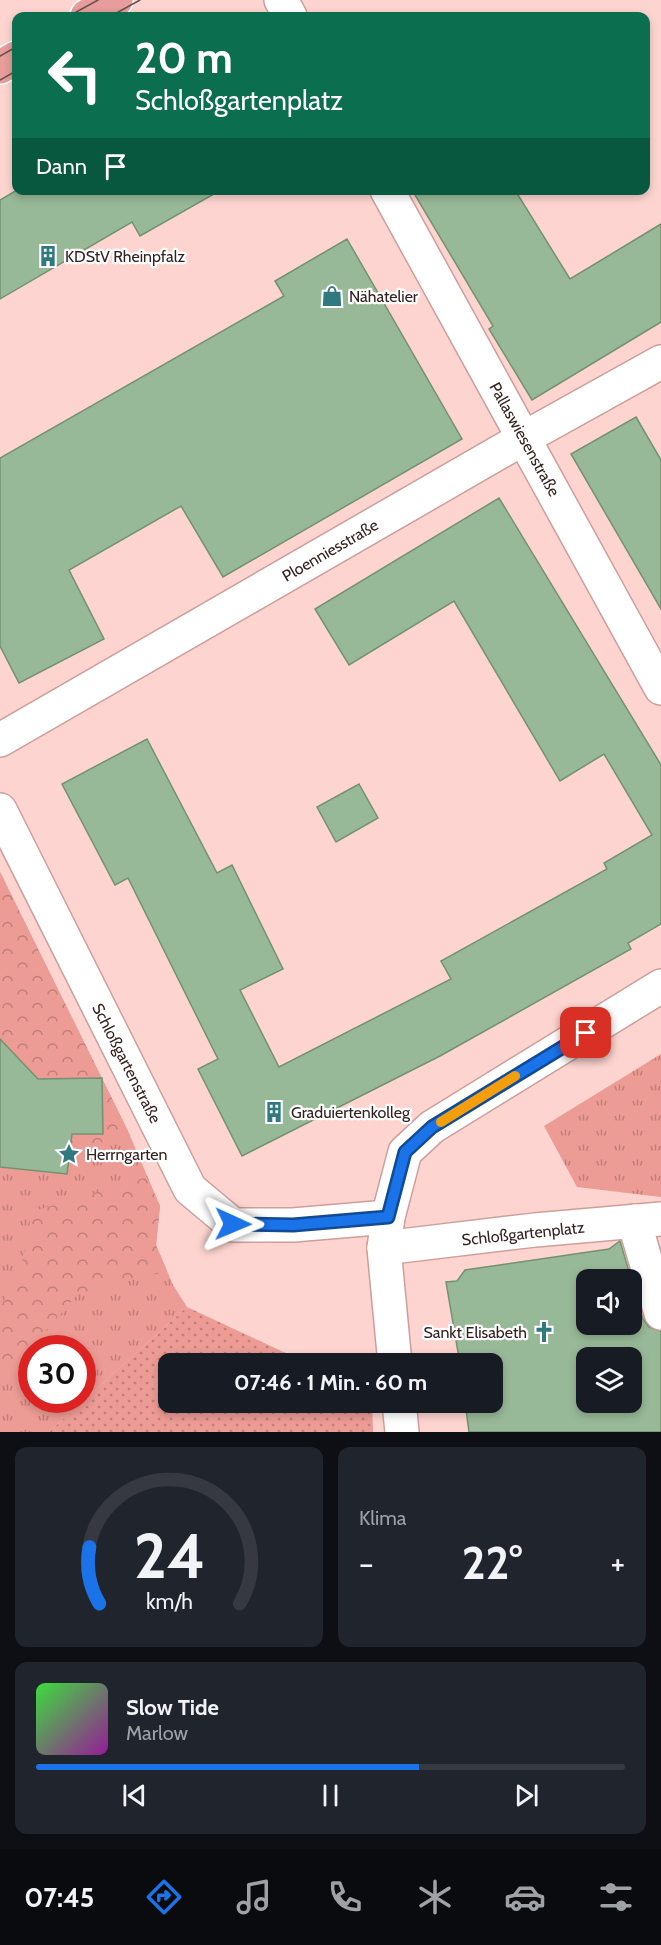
<!DOCTYPE html>
<html lang="de">
<head>
<meta charset="utf-8">
<style>
  :root { --surface:#171b24; --page:#20242c; --text:#f1f3f6; --muted:#9ea1a6; --line:#363941; --accent:#1a73e8 }
  body { margin:0; font-family:Cabin,sans-serif; background:var(--page); color:var(--text); height:100vh; display:flex; flex-direction:column; font-size:22px; white-space:nowrap }
  * { box-sizing:border-box; margin:0 }
  p { font-size:20px; color:var(--muted) }
  .icon { flex:none; width:33px; height:33px; fill:none; stroke:currentColor; stroke-width:2; stroke-linecap:round; stroke-linejoin:round }
  .map { position:relative; height:1432px; overflow:hidden }
  .side { display:flex; flex-direction:column; gap:15px; padding:15px; background:#0d0f14; flex:1 }
  .side>* { flex:none }
  .guide { position:absolute; left:12px; top:12px; width:638px; height:183px; border-radius:12px; box-shadow:0 3px 9px #0003; background:#0b6e4f; color:#fff; overflow:hidden }
  .fabs { position:absolute; left:576px; top:1269px; display:grid; gap:12px }
  .fabs a { display:grid; place-items:center; width:66px; height:66px; border-radius:12px; background:var(--surface); box-shadow:0 3px 9px #0003; font-size:30px }
  .speed { position:absolute; left:18px; top:1335px; display:flex; gap:12px; font-size:30px; font-weight:700; text-align:center }
  .speed>* { display:grid; place-content:center; width:78px; height:78px; border-radius:50%; background:var(--surface); box-shadow:0 3px 9px #0003; line-height:1 }
  .speed .limit { border:9px solid #d22; background:#fff; color:#111 }
  .pin { position:absolute; display:grid; place-items:center; width:51px; height:51px; color:#fff; margin:-26px; border-radius:12px; box-shadow:0 3px 9px #0006 }
  .me { position:absolute; width:66px; margin:-33px; rotate:91deg; stroke-linejoin:round; filter:drop-shadow(0 0 4px #0008) }
  .turn { display:flex; align-items:center; gap:21px; height:126px; padding:0 24px; font-size:27px }
  .turn .icon { width:78px; height:78px; stroke-width:2.5 }
  .turn b { display:block; font-size:42px; line-height:51px }
  .then { display:flex; align-items:center; height:57px; padding:0 24px; background:#0003; gap:12px; font-size:22px }
  .big { font-size:45px; font-weight:700; line-height:1.1 }
  .side .card { flex:1; display:flex; flex-direction:column; justify-content:center; gap:9px; min-width:0; padding:0 21px; border-radius:12px; background:var(--page) }
  .side .dial { align-items:center; gap:0 }
  .dial svg { height:156px; overflow:visible; fill:none; stroke:var(--line); stroke-width:7; stroke-linecap:round; text-anchor:middle }
  .dial text { fill:var(--text); stroke:none }
  .song { display:flex; align-items:center; gap:18px }
  .cover { width:72px; height:72px; border-radius:9px; background:linear-gradient(135deg,hsl(120 70% 55%),hsl(300 70% 35%)) }
  .played { height:6px; border-radius:3px; background:linear-gradient(90deg,var(--accent) 65%,var(--line) 65%) }
  .keys { display:flex; justify-content:space-around; direction:ltr }
  .heat { display:flex; justify-content:space-between; align-items:center; font-size:33px; direction:ltr }
  .side .tiles { flex:1; display:grid; gap:15px; grid-template-columns:1fr 1fr }
  .card:last-child { grid-column:span 2 }
  .trip { position:absolute; left:158px; top:1353px; width:345px; height:60px; border-radius:12px; background:var(--surface); box-shadow:0 3px 9px #0003; font-weight:700; line-height:60px; text-align:center }
  .menu { display:flex; height:96px; justify-content:space-around; align-items:center; background:#090b0e; color:var(--muted) }
  .menu .icon { width:42px; height:42px }
  .menu .active { color:var(--accent) }
  .menu b { font-size:27px; color:var(--text) }
  .map>svg:first-child { display:block }
  .grass { fill:url(#grass-tufts); fill-rule:evenodd }
  .forest { fill:url(#forest-crowns) }
  .garden { fill:url(#garden-dots) }
  .building { fill:#98b997; stroke:#739272; stroke-width:1.5; fill-rule:evenodd }
  .lines { fill:none; stroke-linecap:round; stroke-linejoin:round }
  .minor-casing { stroke:#cf9e9a; stroke-width:36 }
  .major-casing { stroke:#fff; stroke-width:36 }
  .minor { stroke:#fff; stroke-width:33 }
  .major { stroke:#e69d9b; stroke-width:33 }
  .tram { stroke:#68504d; stroke-width:1.5 }
  .route-casing { stroke:#114b97; stroke-width:15 }
  .route { stroke:#1a73e8; stroke-width:10 }
  .slow { stroke:#f59e0b; stroke-width:10 }
  .labels { text-anchor:middle; stroke-width:4.5; stroke-linejoin:round; paint-order:stroke }
  .poi-label { font-size:16px; fill:#352220; stroke:#fff; text-anchor:start }
  .street-label { font-size:16px; fill:#352220; stroke:#fff }
</style>
</head>
<body>
<div class="map">
<svg width="661" height="1432" viewBox="0 0 661 1432">
  <defs>
    <pattern id="grass-tufts" width="24" height="20" patternUnits="userSpaceOnUse" patternTransform="scale(1.5)"><rect width="24" height="20" fill="#ed9b95"/><path d="M3 7l-1-3M5 7V3M7 7l1-3M15 17l-1-3M17 17v-4M19 17l1-3" fill="none" stroke="#c17e79"/></pattern>
    <pattern id="forest-crowns" width="20" height="18" patternUnits="userSpaceOnUse" patternTransform="scale(1.5)"><rect width="20" height="18" fill="#ed9b95"/><path d="M2 6a3 3 0 1 1 6 0M12 15a3 3 0 1 1 6 0" fill="none" stroke="#c17e79"/></pattern>
    <pattern id="garden-dots" width="8" height="8" patternUnits="userSpaceOnUse" patternTransform="scale(1.5)"><rect width="8" height="8" fill="#ed9b95"/><path d="M2 2h.1M6 6h.1" fill="none" stroke="#c17e79" stroke-width="1.8" stroke-linecap="round"/></pattern>
  </defs>
  <rect width="100%" height="100%" fill="#fdd4d0"/>
  <!-- grass -->
  <g class="grass">
    <path d="M0,872L128,1131L160,1206L156,1245L173,1285L187,1307L49,1432H0ZM32,1348H82V1400H32Z"/>
    <polygon points="661,1054 661,1197 577,1187 544,1126"/>
  </g>
  <!-- forest -->
  <g class="forest">
    <polygon points="0,872 128,1131 68,1157 41,1086 26,1066 0,1042"/>
    <polygon points="147,1177 160,1206 156,1245 167,1271 78,1294 0,1383 0,1308 20,1269 27,1244 31,1212"/>
  </g>
  <!-- garden -->
  <polygon class="garden" points="187,1307 307,1363 168,1364 168,1402 372,1403 373,1432 49,1432"/>
  <!-- building -->
  <g class="building">
    <polygon points="17,190 221,190 140,236 132,222 0,299 0,200"/>
    <polygon points="412,190 515,190 570,279 661,224 661,322 532,400 489,329 493,326"/>
    <polygon points="347,239 462,439 223,577 181,506 69,570 104,639 19,683 0,646 0,458 284,296 275,281"/>
    <polygon points="636,417 661,460 661,609 571,454"/>
    <polygon points="499,498 661,765 661,924 628,943 631,949 440,1056 242,1156 198,1069 218,1059 128,878 115,885 62,784 147,739 217,873 232,865 283,969 240,990 279,1067 451,979 441,961 607,869 604,863 652,835 604,754 560,781 454,601 349,665 315,609"/>
    <polygon points="359,784 378,818 336,842 317,807"/>
    <polygon points="0,1039 38,1079 102,1078 103,1134 72,1134 67,1174 0,1167"/>
    <path d="M620,1241L643,1319L649,1327L661,1331V1432H469L465,1402H492V1364H460L446,1282L457,1281L465,1270L609,1249ZM586,1280H632V1324H586ZM586,1358H632V1402H586Z"/>
  </g>
  <g class="lines">
    <defs>
      <g id="minor">
        <polyline points="281,0 290,16"/>
        <polyline points="387,190 661,688"/>
        <polyline points="0,740 524,438 661,362"/>
        <polyline points="0,810 190,1189 233,1225 293,1225 388,1217"/>
        <polyline points="634,1221 661,1313"/>
        <polyline points="384,1248 535,1230 661,1219"/>
        <polyline points="395,1364 384,1248 388,1217 405,1152 432,1127 661,986"/>
        <polyline points="399,1402 402,1432"/>
      </g>
      <g id="major">
        <polyline points="87,16 116,0"/>
        <polyline points="0,67 16,58"/>
      </g>
    </defs>
    <!-- minor casing -->
    <use href="#minor" class="minor-casing"/>
    <!-- major casing -->
    <use href="#major" class="major-casing"/>
    <!-- minor -->
    <use href="#minor" class="minor"/>
    <!-- major -->
    <use href="#major" class="major"/>
    <!-- tram -->
    <g class="tram">
      <polyline points="69,16 98,0"/>
      <polyline points="111,16 140,0"/>
      <polyline points="0,56 16,47"/>
      <polyline points="0,80 16,71"/>
    </g>
  </g>
  <g class="lines">
    <defs>
      <polyline id="route" points="233,1224 293,1225 388,1217 405,1152 432,1127 586,1033"/>
    </defs>
    <!-- route casing -->
    <use href="#route" class="route-casing"/>
    <!-- route -->
    <use href="#route" class="route"/>
    <!-- slow -->
    <polyline class="slow" points="441,1122 515,1076"/>
  </g>
  <!-- icons -->
  <defs>
    <symbol id="building-bare" viewBox="-9 -9 18 18"><path d="M-4-6H4V6H1V3H-1V6H-4ZM-2.5-4.3h1.7v1.8h-1.7ZM.8-4.3h1.7v1.8H.8ZM-2.5-1h1.7V.8h-1.7ZM.8-1h1.7V.8H.8Z" fill="#307980" stroke="#fff" stroke-width="2.5" paint-order="stroke"/></symbol>
    <symbol id="shop-bare" viewBox="-9 -9 18 18"><path d="M-5-2.5h2.3a2.7 3.5 0 0 1 5.4 0H5L5.5 6h-11ZM-1.5-2.5h3a1.5 2.3 0 0 0-3 0Z" fill="#307980" stroke="#fff" stroke-width="2.5" paint-order="stroke"/></symbol>
    <symbol id="sight-bare" viewBox="-9 -9 18 18"><path d="M0-6L1.8-2.2L6-1.7L2.9 1.2L3.7 5.4L0 3.3L-3.7 5.4L-2.9 1.2L-6-1.7L-1.8-2.2Z" fill="#307980" stroke="#fff" stroke-width="2.5" paint-order="stroke"/></symbol>
    <symbol id="church-bare" viewBox="-9 -9 18 18"><path d="M-1.2-6h2.4v3.5h3.3v2.4h-3.3V6h-2.4V-.1h-3.3v-2.4h3.3Z" fill="#307980" stroke="#fff" stroke-width="2.5" paint-order="stroke"/></symbol>
  </defs>
  <g fill-rule="evenodd">
    <use href="#building-bare" x="33" y="241" width="30" height="30"/>
    <use href="#shop-bare" x="317" y="281" width="30" height="30"/>
    <use href="#building-bare" x="259" y="1097" width="30" height="30"/>
    <use href="#sight-bare" x="54" y="1139" width="30" height="30"/>
    <use href="#church-bare" x="529" y="1317" width="30" height="30"/>
  </g>
  <g class="labels">
    <!-- poi labels -->
    <g class="poi-label">
      <text x="65" y="262">KDStV Rheinpfalz</text>
      <text x="349" y="302">Nähatelier</text>
      <text x="291" y="1118">Graduiertenkolleg</text>
      <text x="86" y="1160">Herrngarten</text>
      <text x="527" y="1338" text-anchor="end">Sankt Elisabeth</text>
    </g>
    <!-- street labels -->
    <g class="street-label">
      <text transform="translate(525 439) rotate(61)" y="6">Pallaswiesenstraße</text>
      <text transform="translate(330 550) rotate(-30)" y="6">Ploenniesstraße</text>
      <text transform="translate(127 1063) rotate(63)" y="6">Schloßgartenstraße</text>
      <text transform="translate(523 1233) rotate(-6)" y="6">Schloßgartenplatz</text>
    </g>
  </g>
</svg>
<div class="fabs">
<a><svg class="icon" aria-label="sound" viewBox="0 0 24 24"><path d="M4 9h4l5-4v14l-5-4H4zM17 9q2 3 0 6"/></svg></a>
<a><svg class="icon" aria-label="layers" viewBox="0 0 24 24"><path d="M12 4l9 5-9 5-9-5zM3 14l9 5 9-5"/></svg></a>
</div>
<div class="speed"><div class="limit">30</div></div>
<div class="pin" style="left:586px;top:1033px;background:#d93025"><svg class="icon" aria-label="arrive" viewBox="0 0 24 24"><path d="M6 21V4h12l-3 4 3 4H6"/></svg></div>
<svg class="me" style="left:233px;top:1224px" viewBox="-20 -20 40 40"><path d="M0-17L14 15 0 8-14 15z" fill="#1a73e8" stroke="#fff" stroke-width="4"/></svg>
<div class="trip">07:46 · 1 Min. · 60 m</div>
<div class="guide">
<div class="turn"><svg class="icon" aria-label="left" viewBox="0 0 24 24"><path d="M17 20v-9H6M10 6l-5 5 5 5"/></svg><div><b>20 m</b>Schloßgartenplatz</div></div>
<div class="then">Dann<svg class="icon" aria-label="arrive" viewBox="0 0 24 24"><path d="M6 21V4h12l-3 4 3 4H6"/></svg></div>
</div>
</div>
<section class="side">
<div class="tiles">
<div class="card dial"><svg viewBox="0 0 100 80">
<path d="M14 69A42 42 0 1 1 86 69"/>
<path d="M14 69A42 42 0 0 1 9 40" stroke="#1a73e8"/>
<text x="50" y="56" font-size="32" font-weight="700">24</text>
<text x="50" y="72" font-size="11">km/h</text>
</svg></div>
<div class="card"><p>Klima</p>
<div class="heat"><a>−</a><b class="big">22°</b><a>+</a></div>
</div>
<div class="card">
<div class="song"><i class="cover"></i><div><b>Slow Tide</b><p>Marlow</p></div></div>
<div class="played"></div>
<div class="keys"><svg class="icon" aria-label="previous" viewBox="0 0 24 24"><path d="M18 5L8 12l10 7zM5 5v14"/></svg><svg class="icon" aria-label="pause" viewBox="0 0 24 24"><path d="M8 5v14M16 5v14"/></svg><svg class="icon" aria-label="next" viewBox="0 0 24 24"><path d="M6 5l10 7-10 7zM19 5v14"/></svg></div>
</div>
</div>
</section>
<nav class="menu">
<b>07:45</b>
<svg class="icon active" aria-label="directions" viewBox="0 0 24 24"><path d="M12 3l9 9-9 9-9-9zM9 14v-3h6M13 9l2 2-2 2"/></svg>
<svg class="icon" aria-label="music" viewBox="0 0 24 24"><path d="M9 18V5l10-2v13"/><circle cx="6" cy="18" r="3"/><circle cx="16" cy="16" r="3"/></svg>
<svg class="icon" aria-label="phone" viewBox="0 0 24 24"><path d="M5 4h4l2 5-3 2q2 4 5 5l2-3 5 2v4C11 20 4 13 5 4z"/></svg>
<svg class="icon" aria-label="climate" viewBox="0 0 24 24"><path d="M12 3v18M4 7l16 10M4 17L20 7"/></svg>
<svg class="icon" aria-label="car" viewBox="0 0 24 24"><path d="M5 17H2v-5l4-1 3-4h7l3 4 3 1v5h-3M9 17h6M6 11h13"/><circle cx="7" cy="17" r="2"/><circle cx="17" cy="17" r="2"/></svg>
<svg class="icon" aria-label="filters" viewBox="0 0 24 24"><path d="M4 7h16M4 17h16"/><circle cx="9" cy="7" r="2"/><circle cx="15" cy="17" r="2"/></svg>
</nav>
</body>
</html>
